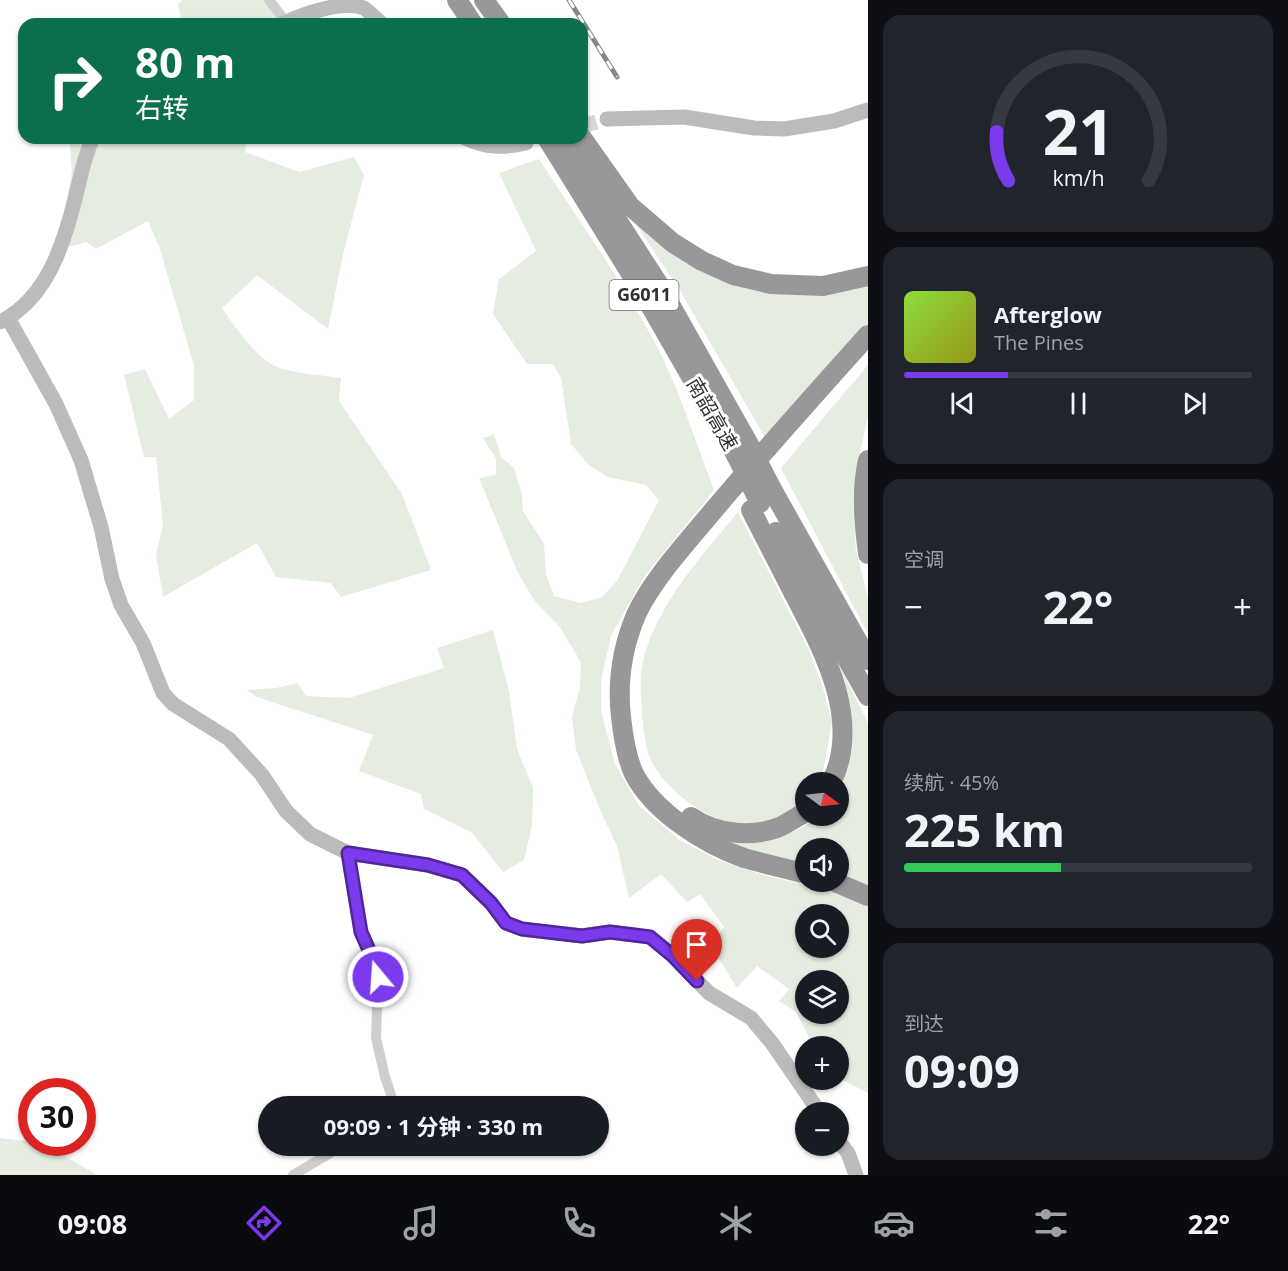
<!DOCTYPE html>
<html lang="zh">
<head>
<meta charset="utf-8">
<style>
  :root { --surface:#171b24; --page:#20242c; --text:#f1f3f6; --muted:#9ea1a6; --line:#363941; --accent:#7c3aed }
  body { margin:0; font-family:"Open Sans","Noto Sans SC",sans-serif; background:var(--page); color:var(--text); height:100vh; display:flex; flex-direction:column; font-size:22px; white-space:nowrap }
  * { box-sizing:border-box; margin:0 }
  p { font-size:20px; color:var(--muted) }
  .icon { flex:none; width:33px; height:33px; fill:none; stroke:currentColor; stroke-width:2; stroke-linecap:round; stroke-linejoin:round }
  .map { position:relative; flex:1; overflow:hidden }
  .drawer { display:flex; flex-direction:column; gap:15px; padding:15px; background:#0d0f14; width:420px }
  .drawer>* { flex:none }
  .top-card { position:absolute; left:18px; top:18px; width:570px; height:126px; border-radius:18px; box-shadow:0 2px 4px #0004; background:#0b6e4f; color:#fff; overflow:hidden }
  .needle { width:39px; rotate:105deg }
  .fabs { position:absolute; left:795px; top:772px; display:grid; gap:12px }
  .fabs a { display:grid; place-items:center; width:54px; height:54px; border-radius:50%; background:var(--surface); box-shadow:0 2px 4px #0004; font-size:30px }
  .speed { position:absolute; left:18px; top:1078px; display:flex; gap:12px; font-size:30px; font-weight:700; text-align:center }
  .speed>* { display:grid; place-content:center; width:78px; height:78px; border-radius:50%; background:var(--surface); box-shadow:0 2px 4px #0004; line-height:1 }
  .speed .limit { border:9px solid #d22; background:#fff; color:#111 }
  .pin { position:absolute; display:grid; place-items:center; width:51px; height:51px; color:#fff; margin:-62px -26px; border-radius:50% 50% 50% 0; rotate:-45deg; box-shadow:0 0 6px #0007 }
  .pin .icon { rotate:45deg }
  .me { position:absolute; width:66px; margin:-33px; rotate:342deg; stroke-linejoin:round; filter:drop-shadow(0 0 4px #0008) }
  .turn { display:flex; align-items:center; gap:21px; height:126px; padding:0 18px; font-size:27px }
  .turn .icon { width:78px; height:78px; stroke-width:2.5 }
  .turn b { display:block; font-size:42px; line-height:51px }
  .big { font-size:45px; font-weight:700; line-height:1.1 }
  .drawer .widget { flex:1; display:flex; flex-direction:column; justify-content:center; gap:9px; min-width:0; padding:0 21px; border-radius:18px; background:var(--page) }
  .drawer .dial { align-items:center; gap:0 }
  .dial svg { height:156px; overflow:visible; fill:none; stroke:var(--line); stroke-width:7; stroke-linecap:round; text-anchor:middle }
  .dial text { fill:var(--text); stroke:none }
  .song { display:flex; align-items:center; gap:18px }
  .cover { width:72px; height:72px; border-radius:9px; background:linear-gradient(135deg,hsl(90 70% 55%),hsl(60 70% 35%)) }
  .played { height:6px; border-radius:3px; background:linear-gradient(90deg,var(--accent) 30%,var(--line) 30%) }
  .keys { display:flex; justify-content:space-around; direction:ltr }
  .heat { display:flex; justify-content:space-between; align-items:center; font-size:33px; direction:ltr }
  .charge { height:9px; border-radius:4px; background:linear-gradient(90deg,#34c759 45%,var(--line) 0) }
  .trip { position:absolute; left:258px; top:1096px; width:351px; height:60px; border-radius:30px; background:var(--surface); box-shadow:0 2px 4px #0004; font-weight:700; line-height:60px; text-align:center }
  .tabs { display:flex; height:96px; justify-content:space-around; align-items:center; background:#090b0e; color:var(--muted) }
  .tabs .icon { width:42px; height:42px }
  .tabs .selected { color:var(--accent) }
  .tabs b { font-size:27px; color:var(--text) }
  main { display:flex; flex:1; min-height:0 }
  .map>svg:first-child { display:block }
  .green { fill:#e4ede0; fill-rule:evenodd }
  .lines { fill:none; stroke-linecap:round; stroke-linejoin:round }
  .secondary-tunnel { stroke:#d6d6d6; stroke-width:15; stroke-dasharray:15 8; stroke-linecap:butt }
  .street { stroke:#cecece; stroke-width:10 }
  .secondary { stroke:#bbb; stroke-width:15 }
  .highway { stroke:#989898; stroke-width:20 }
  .rail-casing { stroke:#868686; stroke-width:5 }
  .rail { stroke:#fff; stroke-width:3; stroke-dasharray:9; stroke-linecap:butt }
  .highway-bridge { stroke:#989898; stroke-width:20 }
  .route-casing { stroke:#51269a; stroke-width:15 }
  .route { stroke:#7c3aed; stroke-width:10 }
  .labels { text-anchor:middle; stroke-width:6; stroke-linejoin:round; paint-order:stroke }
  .shield { fill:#fff; stroke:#6f6f6f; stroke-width:1.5 }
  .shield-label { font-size:18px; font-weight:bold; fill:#313131 }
  .street-label { font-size:20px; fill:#313131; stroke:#fff }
</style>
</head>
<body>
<main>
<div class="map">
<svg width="868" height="1175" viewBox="0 0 868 1175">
  <rect width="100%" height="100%" fill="#fff"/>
  <!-- green -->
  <g class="green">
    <polygon points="183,0 269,0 282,24 182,24 178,4"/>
    <path d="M69,138H247L245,152L299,172L354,157L364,175L343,254L328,329L257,275L222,308C234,326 258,361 280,368C299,374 321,375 341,378L339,401L402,494L431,570L341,597L331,583L276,577L257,543L163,597L156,555L163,524L156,457H144L124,375L145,369L169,419L194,400V366L160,249L148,221L96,249L86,242L52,252L65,211L72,171Z"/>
    <path d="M539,159C578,219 620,278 654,341C679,388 695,440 714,490L644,577L611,636L601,680V711L615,764L639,806L681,841L720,861L767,876L835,892L868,906V1093L839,1078L838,1047H814L796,1012L779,1001L789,989L757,966L737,988L711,946L724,927L700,894L687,902L661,874L629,898L617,846L601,812L576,750L572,717L580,687L581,662L559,626L534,600L518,573L479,478L496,475V459L483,438L494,434L501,457L514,468L522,494L523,511L544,544L546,574L554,596L581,603L602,597L617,581L659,500L646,485L608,477L589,465L571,444L561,378L553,364H527L493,314L499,279L536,251L499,173ZM806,915H838V948H806ZM806,981H838V1014H806Z"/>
    <polygon points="631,217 685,262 728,282 778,294 831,293 868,283 868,325 766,439 679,289"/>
    <polygon points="868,365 868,417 859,457 853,506 856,551 868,597 868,634 781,468"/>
    <path d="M738,512L809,650L823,688L832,722L821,782L806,783L805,798C794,811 776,822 759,825C718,831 664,792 649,756C643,738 638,683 642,665C656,604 700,559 738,512Z"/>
    <polygon points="493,630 509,691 517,749 533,788 532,825 524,860 503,872 472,833 424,809 421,794 359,771 373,735 257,697 247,690 276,688 298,683 306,696 349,698 444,668 437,648"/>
    <path d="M827,641L868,723V888L839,875L838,849H806L805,866L743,849L695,829C714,832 742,841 761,841C777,841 806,828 817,816H838C839,806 836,793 839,784C843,772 849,762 852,749C858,713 839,675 827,641Z"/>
    <polygon points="0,1138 42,1143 97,1175 0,1175"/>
  </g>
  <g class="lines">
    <!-- secondary-tunnel -->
    <polyline class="secondary-tunnel" points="582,126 607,119"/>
    <!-- street -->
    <g class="street">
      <polyline points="269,0 286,22"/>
      <polyline points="348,853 361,932 373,959 378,977 376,1038 385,1077 395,1107"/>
      <polyline points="293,1175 342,1146"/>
    </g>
    <!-- secondary -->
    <g class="secondary">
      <path d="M282,24C303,14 341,0 364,8C370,12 376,19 382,24"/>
      <polyline points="607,119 684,117 754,128 784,129 834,121 868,110"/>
      <path d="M465,138C486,148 504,148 526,143"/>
      <polyline points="8,318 56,404 81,460 101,527 112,579 121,605 143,643 163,693 173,704 229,739 262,775 286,811 310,834 348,853 427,865 462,875 491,903 506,923 522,929 582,936 610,932 650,937 673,956 709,993 751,1018 772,1043 820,1113"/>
      <path d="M0,322C47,299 64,244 76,195C81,176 84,156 93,138"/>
      <polyline points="838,1140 848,1153 856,1175"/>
    </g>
    <!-- highway -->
    <g class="highway">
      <polyline points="457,0 473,24"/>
      <polyline points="484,0 501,24"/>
      <polyline points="547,138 646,298 736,455"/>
      <polyline points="564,138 659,285 748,443"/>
      <polyline points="582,138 630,206 673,243 702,261 733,275 771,284 823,286 868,276"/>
      <path d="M868,460C861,491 864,523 868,554"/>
      <polyline points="774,493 868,660"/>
      <path d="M751,510C765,537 779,565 793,592C822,648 863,720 831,783"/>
      <polyline points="776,532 868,696"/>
      <path d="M691,817C715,833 748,838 777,828C786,825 796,817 806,812"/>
      <path d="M806,874C785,868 764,864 744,858C704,844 654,812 634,774C626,757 623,735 621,717C617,681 622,648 636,615C652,580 687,542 712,512C763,452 815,394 868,335"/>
      <polyline points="835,882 868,896"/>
    </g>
    <defs>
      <polyline id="rail" points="569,0 617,77"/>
    </defs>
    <!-- rail casing -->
    <use href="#rail" class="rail-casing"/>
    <!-- rail -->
    <use href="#rail" class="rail"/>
    <!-- highway-bridge -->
    <g class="highway-bridge">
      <polyline points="748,443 774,493"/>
      <polyline points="736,455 760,503"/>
    </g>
  </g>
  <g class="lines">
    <defs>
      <polyline id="route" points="378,977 373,959 361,932 348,853 428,865 462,875 491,903 506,923 522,929 582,936 610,932 650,937 673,956 697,981"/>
    </defs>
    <!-- route casing -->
    <use href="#route" class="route-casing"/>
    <!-- route -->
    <use href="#route" class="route"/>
  </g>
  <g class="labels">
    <!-- shield labels -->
    <rect class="shield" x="609.5" y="280" width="69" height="30" rx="4.5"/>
    <g class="shield-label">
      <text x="644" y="301">G6011</text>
    </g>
    <!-- street labels -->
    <g class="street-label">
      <text transform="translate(712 414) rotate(60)" y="7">南韶高速</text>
    </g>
  </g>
</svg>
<div class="fabs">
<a><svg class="needle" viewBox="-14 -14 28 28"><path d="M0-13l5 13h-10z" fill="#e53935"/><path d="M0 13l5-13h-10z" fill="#9ea1a6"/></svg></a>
<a><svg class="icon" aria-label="sound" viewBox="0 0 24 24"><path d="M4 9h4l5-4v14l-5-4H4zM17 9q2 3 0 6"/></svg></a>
<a><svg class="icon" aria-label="search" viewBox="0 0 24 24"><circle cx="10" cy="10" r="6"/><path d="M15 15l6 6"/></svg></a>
<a><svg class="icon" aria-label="layers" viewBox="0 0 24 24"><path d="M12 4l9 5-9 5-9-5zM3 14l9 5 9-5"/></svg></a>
<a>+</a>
<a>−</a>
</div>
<div class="speed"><div class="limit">30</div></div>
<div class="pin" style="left:697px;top:981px;background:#d93025"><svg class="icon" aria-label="arrive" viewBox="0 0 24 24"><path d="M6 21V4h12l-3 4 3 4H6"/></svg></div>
<svg class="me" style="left:378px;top:977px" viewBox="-20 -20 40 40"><circle r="17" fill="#7c3aed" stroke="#fff" stroke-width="3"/><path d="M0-11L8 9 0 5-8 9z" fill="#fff"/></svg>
<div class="trip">09:09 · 1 分钟 · 330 m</div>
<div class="top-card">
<div class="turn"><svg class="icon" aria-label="right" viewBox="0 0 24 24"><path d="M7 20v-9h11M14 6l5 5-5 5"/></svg><div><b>80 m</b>右转</div></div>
</div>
</div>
<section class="drawer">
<div class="widget dial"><svg viewBox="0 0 100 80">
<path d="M14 69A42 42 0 1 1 86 69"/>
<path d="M14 69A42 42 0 0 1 8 44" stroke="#7c3aed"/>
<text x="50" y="56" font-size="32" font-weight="700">21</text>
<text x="50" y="72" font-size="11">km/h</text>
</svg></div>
<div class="widget">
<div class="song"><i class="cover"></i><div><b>Afterglow</b><p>The Pines</p></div></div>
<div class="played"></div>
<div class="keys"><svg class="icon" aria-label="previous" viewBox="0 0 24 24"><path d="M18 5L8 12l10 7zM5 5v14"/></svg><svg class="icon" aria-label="pause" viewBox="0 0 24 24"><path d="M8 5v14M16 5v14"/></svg><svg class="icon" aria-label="next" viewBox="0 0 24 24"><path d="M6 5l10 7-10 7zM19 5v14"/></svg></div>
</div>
<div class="widget"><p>空调</p>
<div class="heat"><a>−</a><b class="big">22°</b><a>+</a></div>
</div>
<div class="widget"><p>续航 · 45%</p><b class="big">225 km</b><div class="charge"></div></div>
<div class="widget"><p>到达</p><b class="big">09:09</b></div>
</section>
</main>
<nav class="tabs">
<b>09:08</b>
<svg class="icon selected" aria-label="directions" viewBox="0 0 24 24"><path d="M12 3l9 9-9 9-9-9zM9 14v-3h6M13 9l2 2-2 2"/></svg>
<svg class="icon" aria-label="music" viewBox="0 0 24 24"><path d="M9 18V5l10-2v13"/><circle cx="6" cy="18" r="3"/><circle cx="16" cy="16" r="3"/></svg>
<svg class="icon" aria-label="phone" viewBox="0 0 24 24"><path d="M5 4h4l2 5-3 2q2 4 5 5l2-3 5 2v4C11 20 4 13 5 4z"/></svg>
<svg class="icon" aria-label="climate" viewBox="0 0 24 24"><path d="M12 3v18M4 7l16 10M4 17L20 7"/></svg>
<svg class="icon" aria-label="car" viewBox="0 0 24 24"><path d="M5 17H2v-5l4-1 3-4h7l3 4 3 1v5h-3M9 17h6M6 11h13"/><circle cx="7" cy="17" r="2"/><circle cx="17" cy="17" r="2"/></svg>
<svg class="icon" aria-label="filters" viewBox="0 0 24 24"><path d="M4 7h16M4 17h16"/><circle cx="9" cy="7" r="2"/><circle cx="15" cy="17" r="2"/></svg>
<b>22°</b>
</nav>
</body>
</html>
